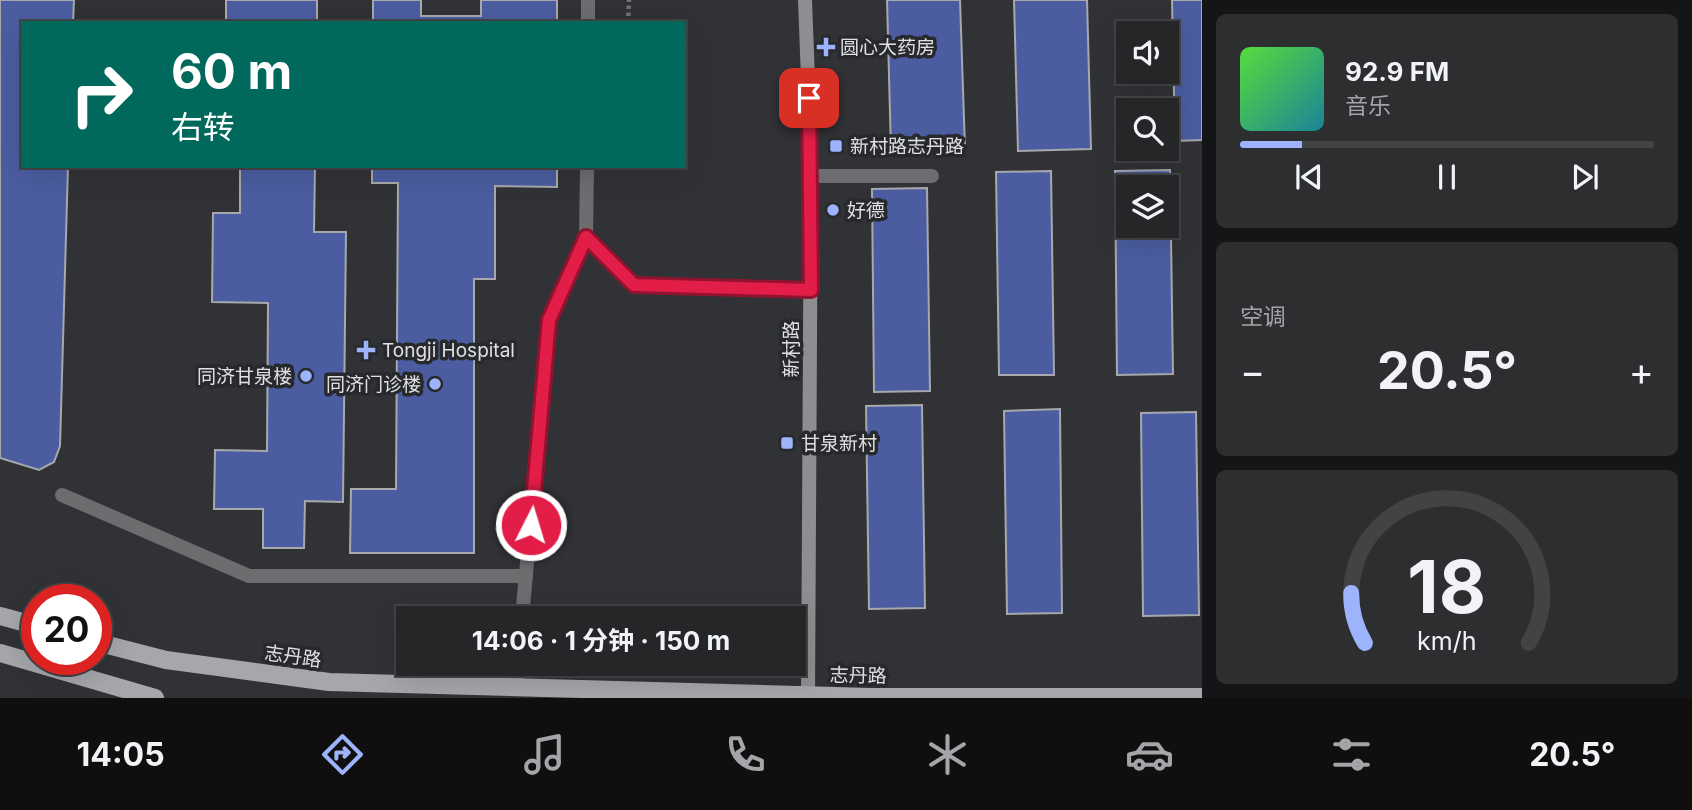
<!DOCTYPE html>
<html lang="zh">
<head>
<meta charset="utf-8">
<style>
  :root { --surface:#252628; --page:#2d2e30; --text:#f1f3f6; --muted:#a3a5a8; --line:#424345; --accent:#9db4fd }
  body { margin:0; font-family:Inter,"Noto Sans SC",sans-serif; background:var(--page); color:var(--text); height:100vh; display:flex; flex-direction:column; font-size:26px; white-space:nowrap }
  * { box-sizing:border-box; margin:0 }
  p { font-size:23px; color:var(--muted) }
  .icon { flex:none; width:38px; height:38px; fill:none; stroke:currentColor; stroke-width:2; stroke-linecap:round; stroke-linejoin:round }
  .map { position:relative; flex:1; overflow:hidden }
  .details { display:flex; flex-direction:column; gap:14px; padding:14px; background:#141516; width:490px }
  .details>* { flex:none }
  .top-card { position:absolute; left:21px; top:21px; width:665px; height:147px; border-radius:0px; box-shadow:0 7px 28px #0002,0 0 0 2px var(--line); background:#00695c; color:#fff; overflow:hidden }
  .controls { position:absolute; left:1116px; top:21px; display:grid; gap:14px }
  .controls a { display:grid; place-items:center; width:63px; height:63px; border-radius:0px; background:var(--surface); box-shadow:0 7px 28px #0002,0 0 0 2px var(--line); font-size:35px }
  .speed { position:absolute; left:21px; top:584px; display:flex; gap:14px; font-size:35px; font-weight:700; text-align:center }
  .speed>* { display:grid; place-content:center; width:91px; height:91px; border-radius:50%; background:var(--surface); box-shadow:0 7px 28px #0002,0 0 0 2px var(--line); line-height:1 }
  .speed .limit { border:10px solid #d22; background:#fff; color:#111 }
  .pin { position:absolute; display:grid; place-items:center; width:60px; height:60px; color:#fff; margin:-30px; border-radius:14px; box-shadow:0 4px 10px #0006 }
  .me { position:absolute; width:77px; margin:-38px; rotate:5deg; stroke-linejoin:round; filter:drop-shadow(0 0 5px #0008) }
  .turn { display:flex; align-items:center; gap:24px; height:147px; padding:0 35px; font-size:32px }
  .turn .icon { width:91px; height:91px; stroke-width:2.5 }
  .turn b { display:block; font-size:49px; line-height:60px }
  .big { font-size:52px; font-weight:700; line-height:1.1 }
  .details .widget { flex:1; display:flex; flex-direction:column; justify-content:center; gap:10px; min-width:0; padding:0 24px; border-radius:10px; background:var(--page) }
  .details .dial { align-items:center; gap:0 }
  .dial svg { height:182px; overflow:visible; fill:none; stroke:var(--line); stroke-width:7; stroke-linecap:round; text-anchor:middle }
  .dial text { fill:var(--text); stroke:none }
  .song { display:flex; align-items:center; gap:21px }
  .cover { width:84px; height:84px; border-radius:10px; background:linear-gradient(135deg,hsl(110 70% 55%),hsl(190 70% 35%)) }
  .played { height:7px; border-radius:4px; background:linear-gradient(90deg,var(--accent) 15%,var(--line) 15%) }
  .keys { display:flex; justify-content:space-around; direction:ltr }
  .heat { display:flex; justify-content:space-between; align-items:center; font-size:38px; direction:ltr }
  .trip { position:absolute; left:396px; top:606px; width:410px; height:70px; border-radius:0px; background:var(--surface); box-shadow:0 7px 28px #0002,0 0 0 2px var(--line); font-weight:700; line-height:70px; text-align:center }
  .menu { display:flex; height:112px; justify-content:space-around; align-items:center; background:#0f0f10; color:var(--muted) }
  .menu .icon { width:49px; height:49px }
  .menu .on { color:var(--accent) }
  .menu b { font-size:32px; color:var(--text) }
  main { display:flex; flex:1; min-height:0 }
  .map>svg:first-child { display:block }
  .building { fill:#4b5da0; stroke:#a6a8ac; stroke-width:2; fill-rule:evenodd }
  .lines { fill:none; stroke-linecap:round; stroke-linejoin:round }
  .path { stroke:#707175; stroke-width:4.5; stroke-dasharray:3.5 3.5; stroke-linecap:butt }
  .lane { stroke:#6d6d6f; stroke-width:14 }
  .secondary { stroke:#8d8e90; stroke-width:14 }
  .primary { stroke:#a6a7aa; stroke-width:18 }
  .route-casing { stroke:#92132f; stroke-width:18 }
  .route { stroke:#e11d48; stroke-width:12 }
  .poi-dot { fill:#9db4fd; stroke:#27292c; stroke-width:2.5 }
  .labels { text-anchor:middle; stroke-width:7; stroke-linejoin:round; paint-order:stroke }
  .poi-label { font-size:19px; fill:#dfe0e2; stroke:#27292c; text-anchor:start }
  .street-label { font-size:19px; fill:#dfe0e2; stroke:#27292c }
</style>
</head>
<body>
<main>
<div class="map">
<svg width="1202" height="698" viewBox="0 0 1202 698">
  <rect width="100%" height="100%" fill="#313236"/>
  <!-- building -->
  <g class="building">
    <polygon points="0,0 74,0 73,23 23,23 23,166 68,166 60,446 54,462 39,470 0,458"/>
    <polygon points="226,0 317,0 317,23 226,21"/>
    <polygon points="373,0 421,0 421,16 481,16 481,0 557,0 557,23 373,23"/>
    <polygon points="887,0 960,0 965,149 891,151"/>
    <polygon points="1014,0 1087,0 1091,149 1018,151"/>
    <polygon points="1172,0 1202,0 1202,140 1175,141"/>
    <polygon points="240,166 315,166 314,232 346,232 343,502 305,501 304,548 263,548 263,509 214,509 215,450 267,451 268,303 212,302 213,213 240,213"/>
    <polygon points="372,166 557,166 557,187 495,186 495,279 474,279 474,553 350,553 351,489 396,489 398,183 372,183"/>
    <path d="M1170,170L1173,374L1117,375L1115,171ZM1129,187H1167V226H1129Z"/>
    <polygon points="1051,171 1054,375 999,375 996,172"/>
    <polygon points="927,188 930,391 874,392 872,189"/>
    <polygon points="922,405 925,608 869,609 866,406"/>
    <polygon points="1060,409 1062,613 1007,614 1004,411"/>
    <polygon points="1196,412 1199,615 1143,616 1141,413"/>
  </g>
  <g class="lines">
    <!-- path -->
    <polyline class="path" points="628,23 629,0"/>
    <!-- lane -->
    <g class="lane">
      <polyline points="588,23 588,0"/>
      <polyline points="587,166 586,237 634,285 811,290"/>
      <polyline points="811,176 932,176"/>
      <polyline points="62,495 249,576 526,576"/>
      <polyline points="522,618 549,320 586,237"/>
      <polyline points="516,687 518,663"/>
    </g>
    <!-- secondary -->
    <polyline class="secondary" points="805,0 811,158 808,698"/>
    <!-- primary -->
    <g class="primary">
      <polyline points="0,616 37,626"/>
      <polyline points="96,642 166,660 329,682 870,697 1202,697"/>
      <polyline points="0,653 155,698"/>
    </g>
  </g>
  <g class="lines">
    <defs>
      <polyline id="route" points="531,525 549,320 586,237 634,285 811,290 809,98"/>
    </defs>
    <!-- route casing -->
    <use href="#route" class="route-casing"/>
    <!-- route -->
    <use href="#route" class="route"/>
  </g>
  <!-- markers -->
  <g class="poi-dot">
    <path d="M822.5 36.5h7v7h7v7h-7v7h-7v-7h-7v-7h7z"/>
    <rect x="829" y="139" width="14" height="14" rx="3.5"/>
    <circle cx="833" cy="210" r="7"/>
    <path d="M362.5 339.5h7v7h7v7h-7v7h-7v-7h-7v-7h7z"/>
    <circle cx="306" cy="376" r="7"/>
    <circle cx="435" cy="384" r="7"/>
    <rect x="780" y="436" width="14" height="14" rx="3.5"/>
  </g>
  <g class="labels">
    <!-- poi labels -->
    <g class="poi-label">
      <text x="840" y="54">圆心大药房</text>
      <text x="850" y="153">新村路志丹路</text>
      <text x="847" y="217">好德</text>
      <text x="382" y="357">Tongji Hospital</text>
      <text x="292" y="383" text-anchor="end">同济甘泉楼</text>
      <text x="421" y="391" text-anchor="end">同济门诊楼</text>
      <text x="801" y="450">甘泉新村</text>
    </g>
    <!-- street labels -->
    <g class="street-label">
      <text transform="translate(791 349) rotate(-90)" y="7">新村路</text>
      <text transform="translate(293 656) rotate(8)" y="7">志丹路</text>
      <text transform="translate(858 675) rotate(1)" y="7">志丹路</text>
    </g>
  </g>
</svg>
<div class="controls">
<a><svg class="icon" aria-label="sound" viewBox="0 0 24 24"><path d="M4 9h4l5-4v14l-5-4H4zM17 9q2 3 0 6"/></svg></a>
<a><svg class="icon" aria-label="search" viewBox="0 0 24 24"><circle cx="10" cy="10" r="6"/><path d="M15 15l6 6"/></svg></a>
<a><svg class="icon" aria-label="layers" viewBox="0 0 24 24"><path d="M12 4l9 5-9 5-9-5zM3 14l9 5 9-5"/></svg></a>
</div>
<div class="speed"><div class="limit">20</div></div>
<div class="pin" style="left:809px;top:98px;background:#d93025"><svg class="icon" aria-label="arrive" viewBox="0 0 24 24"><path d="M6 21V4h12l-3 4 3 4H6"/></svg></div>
<svg class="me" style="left:531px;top:525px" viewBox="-20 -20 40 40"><circle r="17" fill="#e11d48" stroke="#fff" stroke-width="3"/><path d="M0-11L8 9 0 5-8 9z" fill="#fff"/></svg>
<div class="trip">14:06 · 1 分钟 · 150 m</div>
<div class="top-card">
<div class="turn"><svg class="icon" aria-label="right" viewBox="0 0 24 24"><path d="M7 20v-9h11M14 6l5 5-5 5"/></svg><div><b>60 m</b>右转</div></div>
</div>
</div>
<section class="details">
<div class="widget">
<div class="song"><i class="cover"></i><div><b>92.9 FM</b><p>音乐</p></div></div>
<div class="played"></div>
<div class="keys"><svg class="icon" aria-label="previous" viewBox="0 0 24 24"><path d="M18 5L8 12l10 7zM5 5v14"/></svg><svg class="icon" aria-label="pause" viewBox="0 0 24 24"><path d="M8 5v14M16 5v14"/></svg><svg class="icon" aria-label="next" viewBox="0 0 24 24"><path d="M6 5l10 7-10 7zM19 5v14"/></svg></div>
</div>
<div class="widget"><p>空调</p>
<div class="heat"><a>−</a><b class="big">20.5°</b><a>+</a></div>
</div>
<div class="widget dial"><svg viewBox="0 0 100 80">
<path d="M14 69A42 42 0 1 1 86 69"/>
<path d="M14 69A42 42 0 0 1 8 47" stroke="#9db4fd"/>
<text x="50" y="56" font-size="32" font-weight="700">18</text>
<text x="50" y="72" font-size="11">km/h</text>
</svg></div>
</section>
</main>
<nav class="menu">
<b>14:05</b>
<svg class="icon on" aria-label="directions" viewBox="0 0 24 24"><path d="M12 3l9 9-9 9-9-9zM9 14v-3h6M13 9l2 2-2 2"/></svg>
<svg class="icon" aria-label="music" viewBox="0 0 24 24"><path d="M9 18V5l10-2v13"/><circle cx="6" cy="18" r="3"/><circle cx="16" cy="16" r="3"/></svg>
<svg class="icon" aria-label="phone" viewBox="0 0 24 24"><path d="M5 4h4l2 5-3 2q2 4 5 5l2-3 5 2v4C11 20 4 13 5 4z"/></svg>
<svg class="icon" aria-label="climate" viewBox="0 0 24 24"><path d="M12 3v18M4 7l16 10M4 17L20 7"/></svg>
<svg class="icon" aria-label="car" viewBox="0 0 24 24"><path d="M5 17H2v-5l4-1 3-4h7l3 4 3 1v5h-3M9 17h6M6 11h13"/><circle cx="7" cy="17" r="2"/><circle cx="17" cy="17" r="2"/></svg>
<svg class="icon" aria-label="filters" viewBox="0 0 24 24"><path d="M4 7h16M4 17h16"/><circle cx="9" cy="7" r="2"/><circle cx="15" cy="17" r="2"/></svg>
<b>20.5°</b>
</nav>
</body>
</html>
